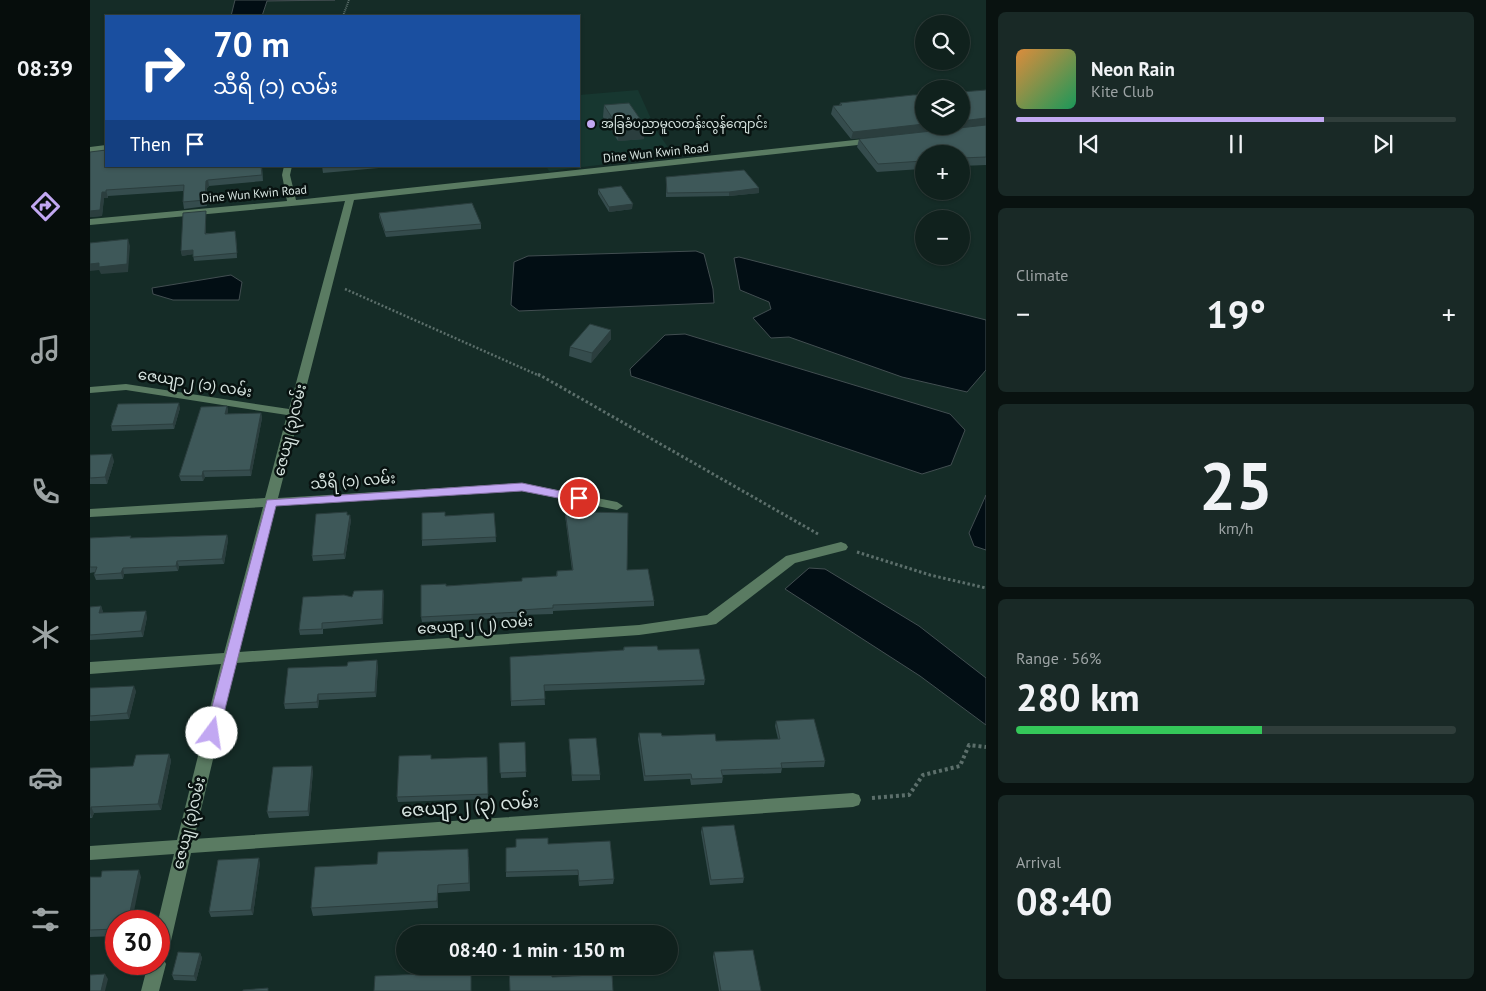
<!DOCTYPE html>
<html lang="en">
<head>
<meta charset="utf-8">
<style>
  :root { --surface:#10211d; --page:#192926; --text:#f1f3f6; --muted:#9ca3a4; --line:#303e3b; --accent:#c2a8f2 }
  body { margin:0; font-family:"PT Sans","Noto Sans Myanmar",sans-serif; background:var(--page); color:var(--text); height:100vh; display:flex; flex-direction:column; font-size:19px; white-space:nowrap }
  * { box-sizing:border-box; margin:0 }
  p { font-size:16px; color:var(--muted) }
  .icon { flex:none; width:28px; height:28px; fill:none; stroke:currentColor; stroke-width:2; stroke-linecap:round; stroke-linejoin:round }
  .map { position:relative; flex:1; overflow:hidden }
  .sheet { display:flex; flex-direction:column; gap:12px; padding:12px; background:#091210; width:500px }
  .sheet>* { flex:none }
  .banner { position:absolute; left:15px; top:15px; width:475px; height:152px; border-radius:0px; box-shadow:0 1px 4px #0004,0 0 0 1px var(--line); background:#1a4fa0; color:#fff; overflow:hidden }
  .controls { position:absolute; left:825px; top:15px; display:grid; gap:10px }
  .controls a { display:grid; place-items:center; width:55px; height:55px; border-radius:50%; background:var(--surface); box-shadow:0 1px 4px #0004,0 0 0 1px var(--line); font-size:25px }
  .speed { position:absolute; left:15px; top:910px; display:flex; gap:10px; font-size:25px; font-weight:700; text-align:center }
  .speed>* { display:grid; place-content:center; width:65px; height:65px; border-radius:50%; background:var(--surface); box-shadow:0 1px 4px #0004,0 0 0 1px var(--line); line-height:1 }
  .speed .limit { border:8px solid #d22; background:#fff; color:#111 }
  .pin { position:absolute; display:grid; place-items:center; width:42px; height:42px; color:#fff; margin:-21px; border:2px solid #fff; border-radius:50%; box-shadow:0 1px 5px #0007 }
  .me { position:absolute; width:55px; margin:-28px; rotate:14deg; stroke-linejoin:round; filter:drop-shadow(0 0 4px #0008) }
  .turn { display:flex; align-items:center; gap:18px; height:105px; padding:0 25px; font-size:22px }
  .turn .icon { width:65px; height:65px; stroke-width:2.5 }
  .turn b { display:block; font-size:35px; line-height:42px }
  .then { display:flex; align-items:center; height:48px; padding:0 25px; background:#0003; gap:10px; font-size:19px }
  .big { font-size:38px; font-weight:700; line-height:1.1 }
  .sheet .tile { flex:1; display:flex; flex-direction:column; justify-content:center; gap:8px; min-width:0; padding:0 18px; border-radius:8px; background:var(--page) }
  .sheet .dial { align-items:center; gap:0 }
  .dial b { font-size:65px; line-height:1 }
  .song { display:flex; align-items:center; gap:15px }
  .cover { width:60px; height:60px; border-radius:8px; background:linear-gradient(135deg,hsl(30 70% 55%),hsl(150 70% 35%)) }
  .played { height:5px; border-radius:2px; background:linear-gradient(90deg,var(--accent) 70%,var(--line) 70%) }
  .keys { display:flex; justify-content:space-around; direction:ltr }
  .heat { display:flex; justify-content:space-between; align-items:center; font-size:28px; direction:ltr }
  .charge { height:8px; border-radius:4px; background:linear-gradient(90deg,#34c759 56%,var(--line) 0) }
  .trip { position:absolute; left:306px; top:925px; width:282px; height:50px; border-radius:25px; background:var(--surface); box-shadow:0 1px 4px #0004,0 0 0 1px var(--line); font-weight:700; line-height:50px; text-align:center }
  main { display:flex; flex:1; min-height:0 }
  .tabs { display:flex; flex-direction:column; width:90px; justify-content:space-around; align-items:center; background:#060d0c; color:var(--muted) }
  .tabs .icon { width:35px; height:35px }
  .tabs .active { color:var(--accent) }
  .tabs b { font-size:22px; color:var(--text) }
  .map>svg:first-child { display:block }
  .built { fill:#173730 }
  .water { fill:#020e14; stroke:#424e51 }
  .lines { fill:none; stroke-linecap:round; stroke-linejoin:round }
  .path-far3 { stroke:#5c6f6b; stroke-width:2; stroke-dasharray:1 1; stroke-linecap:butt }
  .path-far2 { stroke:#5c6f6b; stroke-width:2.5; stroke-dasharray:2 2; stroke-linecap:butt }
  .path-far1 { stroke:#5c6f6b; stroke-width:3; stroke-dasharray:2.5 2.5; stroke-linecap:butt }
  .path { stroke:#5c6f6b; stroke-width:4; stroke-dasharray:3 3; stroke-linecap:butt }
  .minor { fill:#5a7b62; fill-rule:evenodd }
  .wall { fill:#354c4d }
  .shaded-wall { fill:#2b3e3e }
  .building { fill:#3e5859; stroke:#2b3e3e }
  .route { fill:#c2a8f2; stroke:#7e6d9d }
  .poi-dot { fill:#c2a8f2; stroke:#081210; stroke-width:2 }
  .labels { text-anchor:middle; stroke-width:5; stroke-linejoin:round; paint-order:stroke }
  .far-poi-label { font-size:12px; fill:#d7e4e0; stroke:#081210; text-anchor:start }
  .far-street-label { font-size:12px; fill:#d7e4e0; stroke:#081210 }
  .street-label { font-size:15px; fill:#d7e4e0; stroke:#081210 }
  .near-street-label { font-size:18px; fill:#d7e4e0; stroke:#081210 }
</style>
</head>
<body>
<main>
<nav class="tabs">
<b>08:39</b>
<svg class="icon active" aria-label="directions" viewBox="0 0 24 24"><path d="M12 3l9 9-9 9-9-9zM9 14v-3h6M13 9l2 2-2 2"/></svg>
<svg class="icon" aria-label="music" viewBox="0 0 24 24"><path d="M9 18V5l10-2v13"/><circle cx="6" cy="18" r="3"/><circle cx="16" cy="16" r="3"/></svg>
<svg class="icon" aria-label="phone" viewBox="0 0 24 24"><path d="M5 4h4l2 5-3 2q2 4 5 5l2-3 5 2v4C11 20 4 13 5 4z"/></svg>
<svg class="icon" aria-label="climate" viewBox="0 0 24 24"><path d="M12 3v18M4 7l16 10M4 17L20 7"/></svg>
<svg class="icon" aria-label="car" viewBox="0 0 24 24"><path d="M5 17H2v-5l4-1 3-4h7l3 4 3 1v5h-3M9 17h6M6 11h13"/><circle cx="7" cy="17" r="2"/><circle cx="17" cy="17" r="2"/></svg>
<svg class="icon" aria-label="filters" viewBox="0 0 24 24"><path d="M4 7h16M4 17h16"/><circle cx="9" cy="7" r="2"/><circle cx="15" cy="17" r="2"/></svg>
</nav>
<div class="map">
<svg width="896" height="991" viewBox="0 0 896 991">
  <rect width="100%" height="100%" fill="#152c27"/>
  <!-- built -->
  <polygon class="built" points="548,90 566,130 584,156 459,171 456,166 489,166 489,95"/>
  <!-- water -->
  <g class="water">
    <polygon points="145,0 245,0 177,1 172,16 141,16"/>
    <polygon points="606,251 614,254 623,289 624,303 429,311 421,305 424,262 438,256"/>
    <polygon points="649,257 896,320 896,370 877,392 812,377 699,337 681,338 663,318 681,309 679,302 650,290 644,258"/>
    <polygon points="141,275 152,282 149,300 83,300 63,294 62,288"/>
    <polygon points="595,334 860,414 875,430 861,465 832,474 541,376 540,369 575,335"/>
    <polygon points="896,495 896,550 884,546 879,533"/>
    <polygon points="719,568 735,569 829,626 896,678 896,725 830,676 695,589"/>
  </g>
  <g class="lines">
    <!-- path-far3 -->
    <polyline class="path-far3" points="253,16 259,0"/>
    <!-- path-far2 -->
    <polyline class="path-far2" points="255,289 450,376"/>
    <!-- path-far1 -->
    <g class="path-far1">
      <polyline points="448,374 728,534"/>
      <polyline points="767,552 840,575 896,588"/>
    </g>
    <!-- path -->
    <polyline class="path" points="782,798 819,795 833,775 870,766 879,745 896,747"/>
    <!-- minor -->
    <g class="minor">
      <polygon points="783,138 787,141 786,143 264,200 188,498 432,483 527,502 533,506 527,510 432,491 185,506 149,652 549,625 617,615 696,556 751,542 756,544 758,547 756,550 705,563 626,624 621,625 549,635 146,663 104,839 763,793 769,795 771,800 769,805 763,807 101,853 78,954 74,960 76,964 69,991 51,991 58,964 69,964 68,921 84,854 0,860 0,846 87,840 131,664 0,674 0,662 134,653 173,507 0,517 0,509 175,498 197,415 36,390 0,393 0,387 36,384 199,409 255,201 0,225 0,219 197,201 192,175 194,166 202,166 200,175 206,200"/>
      <polygon points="16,145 16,150 0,153 0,147"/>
    </g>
  </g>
  <!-- wall -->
  <g class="wall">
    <polygon points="896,90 896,165 871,166 871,154 834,154 834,167 831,167 831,169 787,172 767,147 769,139 836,132 761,139 741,114 743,106 749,106 750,103 834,126"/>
    <polygon points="514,105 554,139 528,141 513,117"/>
    <polygon points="0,152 172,166 173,181 119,186 117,188 117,206 94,209 93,202 93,191 18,196 18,198 14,198 12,216 0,217"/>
    <polygon points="232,166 311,166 233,173"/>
    <polygon points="576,177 669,188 669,193 639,196 576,197"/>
    <polygon points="508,189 542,209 519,212 508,194"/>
    <polygon points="116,211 116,233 146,235 147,258 104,261 103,254 92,256 91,251"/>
    <polygon points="289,213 391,224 391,229 296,237 289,217"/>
    <polygon points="521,330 521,339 501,363 479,356 480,347"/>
    <polygon points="137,406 138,411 137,414 171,413 172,418 161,476 115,477 113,481 91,481 89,476"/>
    <polygon points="90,408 84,429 22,431 21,426"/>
    <polygon points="0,455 24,461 17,484 0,484"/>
    <polygon points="475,510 499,512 537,570 564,601 564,606 463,611 463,614 430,615 430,617 332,622 331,617 356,586 432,581 466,576 467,571 482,570 475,515"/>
    <polygon points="257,512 257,515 261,520 255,559 223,561 222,556"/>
    <polygon points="404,513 406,542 332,546 332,540 355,516"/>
    <polygon points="137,535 138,540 134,564 89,566 88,571 34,574 33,579 6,580 4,575 5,572 0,573 0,538 41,536 41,538"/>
    <polygon points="293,590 293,624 233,629 233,634 210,635 209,630 262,597"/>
    <polygon points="11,606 13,612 12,613 57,617 53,637 0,640 0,607"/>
    <polygon points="534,647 568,650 615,680 614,685 454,691 455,705 421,706 420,657 533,650"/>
    <polygon points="288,666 286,697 229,700 228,708 195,709 194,704"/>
    <polygon points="0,688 46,691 39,719 0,721"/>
    <polygon points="686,721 735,761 734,767 692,768 691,773 632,775 633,778 632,783 601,785 600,779 554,781 548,739 549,733 626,741 688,739 685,726"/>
    <polygon points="479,739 510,775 510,780 482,781"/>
    <polygon points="435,742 436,777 411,778 409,743"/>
    <polygon points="79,754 81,761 71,810 4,813 2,818 0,818 0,768 43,766"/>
    <polygon points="341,755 341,759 397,757 398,799 308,802 307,797"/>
    <polygon points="223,771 219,816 179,818 177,812"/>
    <polygon points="612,827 654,878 653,883 620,885 611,832"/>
    <polygon points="458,844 524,879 523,884 489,886 488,875 416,877 416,848"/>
    <polygon points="379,857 380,891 348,893 348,908 223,916 221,908 287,864"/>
    <polygon points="170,863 163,915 121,917 119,912"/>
    <polygon points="0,877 51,877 26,921 26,936 0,937"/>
    <polygon points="624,952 671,991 629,991 623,957"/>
    <polygon points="110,953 112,958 106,981 84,980 82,975"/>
  </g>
  <!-- shaded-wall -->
  <g class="shaded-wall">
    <polygon points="896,118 896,126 761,139 763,132 834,124 834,126 871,126 871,121"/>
    <polygon points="555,126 554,139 528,141 529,129"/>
    <polygon points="118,180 119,186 117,188 117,206 115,200 116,181"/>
    <polygon points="669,188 669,193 639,196 639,192"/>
    <polygon points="16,190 18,198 14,198 12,216 0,217 0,211 12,192"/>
    <polygon points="543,204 542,209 519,212 519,207"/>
    <polygon points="116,211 116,238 115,234"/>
    <polygon points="38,239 40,246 38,272 11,274 9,270 0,271 0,264"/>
    <polygon points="103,250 104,254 92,256 91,251"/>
    <polygon points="521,330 521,339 501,363 502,353"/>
    <polygon points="89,403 90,408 84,429 83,424"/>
    <polygon points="137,406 138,411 136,419 135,414"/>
    <polygon points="171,413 172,418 161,476 160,470"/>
    <polygon points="22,454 24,461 17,484 15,477"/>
    <polygon points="113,471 115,477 113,481 112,476"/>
    <polygon points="260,515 261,520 255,559 254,554"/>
    <polygon points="137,535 138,540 134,564 132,559"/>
    <polygon points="87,561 89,566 88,571 86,566"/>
    <polygon points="33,568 34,574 33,579 31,573"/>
    <polygon points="293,590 294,595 293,624 292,619"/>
    <polygon points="11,606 13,612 11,619 9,613"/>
    <polygon points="56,611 57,617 53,637 51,631"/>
    <polygon points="287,660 288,666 286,697 285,692"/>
    <polygon points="44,686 46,691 39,719 37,713"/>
    <polygon points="228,694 229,700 228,708 227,702"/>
    <polygon points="79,754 81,761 71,810 68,804"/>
    <polygon points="222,766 223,771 219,816 218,811"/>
    <polygon points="1,807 4,813 2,818 0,813"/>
    <polygon points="169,858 170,863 163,915 161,910"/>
    <polygon points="49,870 51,877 42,921 38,921"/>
    <polygon points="348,885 348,908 347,901"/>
    <polygon points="110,953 112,958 106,981 104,976"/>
    <polygon points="15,974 18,979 15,991 11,991"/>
  </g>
  <!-- building -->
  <g class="building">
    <polygon points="896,90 896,118 871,121 871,92"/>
    <polygon points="823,95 834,95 834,124 763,132 743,106 752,105 750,103"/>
    <polygon points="539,103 555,126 529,129 514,105"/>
    <polygon points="896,125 896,157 871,158 871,154 834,154 834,159 832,159 833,161 788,164 769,139"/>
    <polygon points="16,150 16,166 171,166 172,175 118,180 116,181 115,200 93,202 94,185 16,190 16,192 12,192 10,210 0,211 0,152"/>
    <polygon points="654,170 669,188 639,192 577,193 576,177"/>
    <polygon points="531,186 543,204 519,207 508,189"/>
    <polygon points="382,203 391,224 295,232 289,213"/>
    <polygon points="116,211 115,234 145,231 147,253 103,257 103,250 91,251 93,213"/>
    <polygon points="38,239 37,264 9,267 9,263 0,264 0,243"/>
    <polygon points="500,324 521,330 502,353 480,347"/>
    <polygon points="89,403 83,424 21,426 28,404"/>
    <polygon points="137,406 135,414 171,413 160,470 113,471 112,476 89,476 111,407"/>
    <polygon points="22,454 15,477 0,478 0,455"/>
    <polygon points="499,509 499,512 538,513 537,570 558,569 564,601 463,605 463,608 430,610 430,612 331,617 331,585 356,584 356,586 432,581 432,578 467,576 467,571 483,570 475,510"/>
    <polygon points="257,512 257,515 260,515 254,554 222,556 226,514"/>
    <polygon points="355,512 355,516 404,513 406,537 332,540 332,513"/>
    <polygon points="137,535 132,559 87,561 86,566 33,568 31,573 4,575 7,567 0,567 0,538 41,536 40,538"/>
    <polygon points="293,590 292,619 232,623 232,629 209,630 213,597 254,595 262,597 264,591"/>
    <polygon points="11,606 9,613 56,611 51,631 0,635 0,607"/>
    <polygon points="567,646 568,650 609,649 615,680 454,685 455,699 421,701 420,657 534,650 534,647"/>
    <polygon points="287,660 285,692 228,694 227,702 194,704 198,668 257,666 258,662"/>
    <polygon points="44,686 37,713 0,716 0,688"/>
    <polygon points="724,719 735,761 691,763 692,768 631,770 633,778 602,779 601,774 555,776 549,733 571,733 572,736 625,734 626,741 690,739 686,721"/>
    <polygon points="506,738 510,775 482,775 479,739"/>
    <polygon points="435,742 436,772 410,773 409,743"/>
    <polygon points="79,754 68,804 1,807 0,811 0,768 43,766 46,755"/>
    <polygon points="341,755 341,759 397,757 398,794 307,797 309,756"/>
    <polygon points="222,766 218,811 177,812 183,767"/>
    <polygon points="644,825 654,878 621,880 612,827"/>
    <polygon points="458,838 458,844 520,841 524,879 489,881 488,870 416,872 416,848 426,847 426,839"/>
    <polygon points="378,849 379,883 348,885 347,901 221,908 225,867 287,864 288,852"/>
    <polygon points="169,858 161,910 119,912 128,860"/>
    <polygon points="49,870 38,921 26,921 26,929 0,930 0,877 11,877 12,871"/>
    <polygon points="663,950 671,991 631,991 624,952"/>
    <polygon points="88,952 110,953 104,976 82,975"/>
    <polygon points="381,966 381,991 284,991 285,976 335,974 336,968"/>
    <polygon points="419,966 461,966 462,977 522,974 523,991 420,991"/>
    <polygon points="15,974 11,991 0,991 0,975"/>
    <polygon points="178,988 178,991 153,991 153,990"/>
  </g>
  <!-- route -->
  <polygon class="route" points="432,483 489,495 495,498 489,502 432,491 186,506 129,733 127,737 122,739 117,737 115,733 177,500"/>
  <!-- markers -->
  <circle class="poi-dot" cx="501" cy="124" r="5"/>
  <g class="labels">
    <!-- far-poi labels -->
    <g class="far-poi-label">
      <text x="511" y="128">အခြခံပညာမူလတန်းလွန်ကျောင်း</text>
    </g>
    <!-- far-street labels -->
    <g class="far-street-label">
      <text transform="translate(566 153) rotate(-6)" y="4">Dine Wun Kwin Road</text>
      <text transform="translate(164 194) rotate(-5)" y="4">Dine Wun Kwin Road</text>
    </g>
    <!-- street labels -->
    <g class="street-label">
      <text transform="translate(105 383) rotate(9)" y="5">ဇေယျာ၂ (၁) လမ်း</text>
      <text transform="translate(200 430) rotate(-76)" y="5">ဇေယျ (၃)လမ်း</text>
      <text transform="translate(263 481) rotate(-4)" y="5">သီရိ (၁) လမ်း</text>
      <text transform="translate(385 625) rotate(-4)" y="5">ဇေယျာ၂ (၂) လမ်း</text>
      <text transform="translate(99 823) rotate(-76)" y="5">ဇေယျ (၃)လမ်း</text>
    </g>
    <!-- near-street labels -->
    <g class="near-street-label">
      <text transform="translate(380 806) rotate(-4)" y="6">ဇေယျာ၂ (၃) လမ်း</text>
    </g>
  </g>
</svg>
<div class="controls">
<a><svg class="icon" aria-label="search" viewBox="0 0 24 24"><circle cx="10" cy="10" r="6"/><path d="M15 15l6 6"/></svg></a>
<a><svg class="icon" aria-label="layers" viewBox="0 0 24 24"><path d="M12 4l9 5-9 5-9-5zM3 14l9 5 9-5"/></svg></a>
<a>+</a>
<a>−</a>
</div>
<div class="speed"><div class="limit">30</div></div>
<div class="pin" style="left:489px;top:498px;background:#d93025"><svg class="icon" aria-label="arrive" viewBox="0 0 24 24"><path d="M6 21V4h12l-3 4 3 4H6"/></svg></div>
<svg class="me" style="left:122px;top:733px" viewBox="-20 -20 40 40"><circle r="19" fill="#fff"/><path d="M0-13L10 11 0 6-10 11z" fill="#c2a8f2"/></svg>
<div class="trip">08:40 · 1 min · 150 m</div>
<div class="banner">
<div class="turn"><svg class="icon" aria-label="right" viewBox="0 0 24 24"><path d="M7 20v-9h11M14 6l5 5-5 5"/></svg><div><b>70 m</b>သီရိ (၁) လမ်း</div></div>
<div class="then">Then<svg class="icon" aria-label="arrive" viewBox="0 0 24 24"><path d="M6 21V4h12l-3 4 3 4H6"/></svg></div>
</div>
</div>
<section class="sheet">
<div class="tile">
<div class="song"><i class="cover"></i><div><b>Neon Rain</b><p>Kite Club</p></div></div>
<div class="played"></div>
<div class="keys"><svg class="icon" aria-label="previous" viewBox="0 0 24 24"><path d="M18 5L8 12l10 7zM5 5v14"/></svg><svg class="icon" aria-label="pause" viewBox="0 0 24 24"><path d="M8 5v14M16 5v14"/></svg><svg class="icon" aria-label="next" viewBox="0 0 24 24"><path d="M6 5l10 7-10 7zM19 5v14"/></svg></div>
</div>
<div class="tile"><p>Climate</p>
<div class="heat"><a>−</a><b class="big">19°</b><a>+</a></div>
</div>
<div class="tile dial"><b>25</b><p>km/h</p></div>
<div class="tile"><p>Range · 56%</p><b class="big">280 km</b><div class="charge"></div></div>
<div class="tile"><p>Arrival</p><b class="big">08:40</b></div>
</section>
</main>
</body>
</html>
